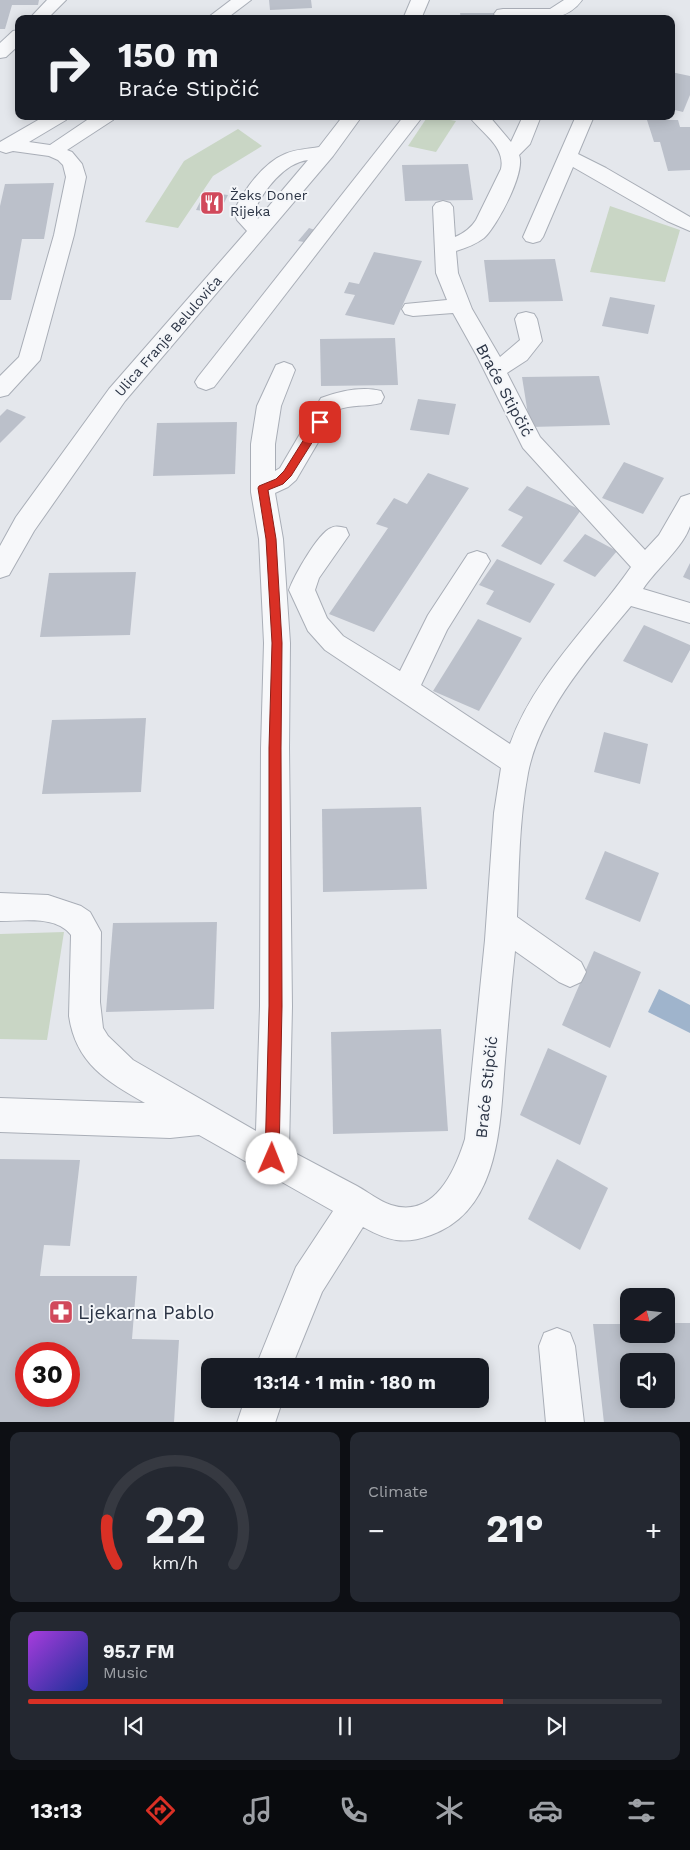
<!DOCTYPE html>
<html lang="en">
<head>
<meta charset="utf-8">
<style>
  :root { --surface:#171b24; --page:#242831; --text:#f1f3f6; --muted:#9ea1a6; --line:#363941; --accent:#d93025 }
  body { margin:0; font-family:"Work Sans",sans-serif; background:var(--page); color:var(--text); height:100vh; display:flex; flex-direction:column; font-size:19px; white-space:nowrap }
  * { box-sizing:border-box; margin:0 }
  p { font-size:16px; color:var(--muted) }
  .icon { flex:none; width:28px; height:28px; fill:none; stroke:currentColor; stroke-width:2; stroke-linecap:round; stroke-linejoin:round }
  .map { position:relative; height:1422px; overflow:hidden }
  .drawer { display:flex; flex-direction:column; gap:10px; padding:10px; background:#0d0f14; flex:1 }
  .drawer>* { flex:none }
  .banner { position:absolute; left:15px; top:15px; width:660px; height:105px; border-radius:10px; box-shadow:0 2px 12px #0003; background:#171b24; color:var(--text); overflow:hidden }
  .needle { width:32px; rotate:255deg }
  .controls { position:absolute; left:620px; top:1288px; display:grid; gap:10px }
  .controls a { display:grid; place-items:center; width:55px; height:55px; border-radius:10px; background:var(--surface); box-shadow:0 2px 12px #0003; font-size:25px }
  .speed { position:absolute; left:15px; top:1342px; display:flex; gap:10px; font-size:25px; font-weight:700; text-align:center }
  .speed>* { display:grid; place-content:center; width:65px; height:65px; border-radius:50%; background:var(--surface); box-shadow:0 2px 12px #0003; line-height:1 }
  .speed .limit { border:8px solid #d22; background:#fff; color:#111 }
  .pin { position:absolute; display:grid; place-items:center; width:42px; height:42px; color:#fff; margin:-21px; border-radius:10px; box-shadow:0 2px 8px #0006 }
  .me { position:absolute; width:55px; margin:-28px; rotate:1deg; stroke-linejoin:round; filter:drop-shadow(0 0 4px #0008) }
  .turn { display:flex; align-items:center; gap:18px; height:105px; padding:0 20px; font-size:22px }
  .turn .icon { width:65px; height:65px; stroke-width:2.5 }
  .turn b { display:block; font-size:35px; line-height:42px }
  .big { font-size:38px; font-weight:700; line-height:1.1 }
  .drawer .card { flex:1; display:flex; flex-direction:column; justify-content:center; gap:8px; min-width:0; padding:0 18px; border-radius:10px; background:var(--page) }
  .drawer .dial { align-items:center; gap:0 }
  .dial svg { height:130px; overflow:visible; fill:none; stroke:var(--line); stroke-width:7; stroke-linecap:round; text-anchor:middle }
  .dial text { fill:var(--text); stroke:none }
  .song { display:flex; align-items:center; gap:15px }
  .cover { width:60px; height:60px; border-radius:8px; background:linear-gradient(135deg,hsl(280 70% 55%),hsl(230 70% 35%)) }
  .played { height:5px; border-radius:2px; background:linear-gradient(90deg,var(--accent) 75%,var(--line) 75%) }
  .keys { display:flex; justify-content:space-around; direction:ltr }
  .heat { display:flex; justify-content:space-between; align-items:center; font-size:28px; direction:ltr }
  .drawer .tiles { flex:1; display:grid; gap:10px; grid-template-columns:1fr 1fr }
  .card:last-child { grid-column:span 2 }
  .trip { position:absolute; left:201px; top:1358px; width:288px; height:50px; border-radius:10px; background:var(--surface); box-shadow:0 2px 12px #0003; font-weight:700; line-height:50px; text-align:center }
  .tab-bar { display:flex; height:80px; justify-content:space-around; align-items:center; background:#090b0e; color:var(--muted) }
  .tab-bar .icon { width:35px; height:35px }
  .tab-bar .active { color:var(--accent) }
  .tab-bar b { font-size:22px; color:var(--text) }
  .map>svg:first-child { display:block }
  .green { fill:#c9d6c5 }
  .water { fill:#9fb4cc }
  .building { fill:#bbc0ca; fill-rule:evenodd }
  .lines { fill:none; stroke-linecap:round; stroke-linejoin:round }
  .minor-casing { stroke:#a9aeb7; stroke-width:2 }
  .minor { fill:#f7f8fa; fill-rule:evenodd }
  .route { fill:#d93025; stroke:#8d1f18 }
  .labels { text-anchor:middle; stroke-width:4; stroke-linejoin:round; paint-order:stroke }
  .far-poi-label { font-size:14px; fill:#2b3445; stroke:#f4f6f9; text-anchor:start }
  .far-street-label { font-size:14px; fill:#2b3445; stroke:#f4f6f9 }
  .street-label { font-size:16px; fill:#2b3445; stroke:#f4f6f9 }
  .near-poi-label { font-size:19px; fill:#2b3445; stroke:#f4f6f9; text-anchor:start }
</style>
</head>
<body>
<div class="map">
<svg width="690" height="1423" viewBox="0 0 690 1423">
  <rect width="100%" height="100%" fill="#e4e7ec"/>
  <!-- green -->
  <g class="green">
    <polygon points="428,116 456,121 436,152 408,146"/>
    <polygon points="238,129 262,146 213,176 178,228 145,222 184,161"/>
    <polygon points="610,206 680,230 665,282 590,272"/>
    <polygon points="64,932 47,1040 0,1039 0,934"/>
  </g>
  <!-- water -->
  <polygon class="water" points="659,989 690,1005 690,1033 648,1012"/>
  <!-- building -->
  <g class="building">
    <polygon points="0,0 39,0 38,5 12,5 5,29 0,29"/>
    <polygon points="269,0 311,0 312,8 270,10"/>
    <polygon points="460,13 498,13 498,19 461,19"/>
    <polygon points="671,72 690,76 690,95 683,112 671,109"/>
    <polygon points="647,120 678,120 680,127 690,127 690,170 668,171 660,142 654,142"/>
    <polygon points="468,164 473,200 405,201 402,165"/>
    <polygon points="54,183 44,239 22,239 11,300 0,300 0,206 5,184"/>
    <polygon points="205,192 228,195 219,213 196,210"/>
    <polygon points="309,228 315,230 304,242 298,241"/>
    <polygon points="374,252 422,261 394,325 345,315 355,295 344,293 349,282 359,284"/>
    <polygon points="555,259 563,301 489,302 484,260"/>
    <polygon points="610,297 655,305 648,334 602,326"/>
    <polygon points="395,338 398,385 321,386 320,339"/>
    <polygon points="599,376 610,425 530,427 522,377"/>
    <polygon points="418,399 456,404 449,435 410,430"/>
    <polygon points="7,409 26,417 0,443 0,416"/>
    <polygon points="237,422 235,474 153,476 157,423"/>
    <polygon points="624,462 664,478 643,514 602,498"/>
    <polygon points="428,473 469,488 374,632 329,614 388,528 376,524 394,498 407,504"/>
    <polygon points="527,486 581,510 541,565 501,546 523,517 508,510"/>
    <polygon points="585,534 617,551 595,577 563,561"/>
    <polygon points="497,559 555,584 530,623 486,604 494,591 479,585"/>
    <polygon points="690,563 690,580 683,577"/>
    <polygon points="136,572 130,635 40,637 49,573"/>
    <polygon points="478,619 522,638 479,711 433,691"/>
    <polygon points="644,625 690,645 690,650 672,683 623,661"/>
    <polygon points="146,718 141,792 42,794 52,720"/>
    <polygon points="604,732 648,744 640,784 594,772"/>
    <polygon points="421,807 427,889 323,892 322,809"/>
    <polygon points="605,851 659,873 640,922 585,899"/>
    <polygon points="217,922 214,1009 106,1012 113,923"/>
    <polygon points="594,951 641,972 610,1048 562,1025"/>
    <polygon points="441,1029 448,1131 333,1134 331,1032"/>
    <polygon points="548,1048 607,1076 580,1145 520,1115"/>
    <path d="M0,1159L80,1160L70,1246L44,1245L40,1276H137L132,1339L179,1340L174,1423H0ZM26,1354H69V1396H26Z"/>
    <polygon points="557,1159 608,1188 580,1250 528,1219"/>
    <path d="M666,1323H690V1423H604L593,1324H629V1334H666ZM629,1361H666V1399H629Z"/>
  </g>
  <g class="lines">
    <defs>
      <g id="minor">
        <polygon points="47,0 66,0 47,19 29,19"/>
        <polygon points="231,0 251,0 226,19 206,19"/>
        <polygon points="411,0 429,0 421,19 403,19"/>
        <path d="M564,0H582C564,26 529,19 501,19L497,18L494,14L497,10L503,9H550Z"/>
        <polygon points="19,30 19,45 6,57 0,58 0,43 13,31"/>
        <polygon points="45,116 68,116 66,120 29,142 50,145 93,116 115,116 113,120 67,150 72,152 82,164 86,177 74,235 40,360 8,395 0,397 0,376 19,357 54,235 66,177 63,165 58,160 49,156 13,151 6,153 0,151 0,142"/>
        <path d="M343,116H362L333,156L125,401L34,531L9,575L0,578V546L16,517L109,389L247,231L237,220L234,211C244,190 263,163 285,154C296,149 308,149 319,147ZM308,160L258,219L254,211C264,190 284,163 308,160Z"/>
        <polygon points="404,116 423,116 214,387 206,390 198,387 195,382 198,377"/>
        <path d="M469,116H489L511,142L523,116H541L530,144L519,155C526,172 497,226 484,238C476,244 466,248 456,251L458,273L472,309L500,357L520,340L515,319L518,314L526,312L534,314L537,319L542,341L527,360L507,373L540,437L645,550L659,535L681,497L690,494C690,503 690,517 690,526C683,548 656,569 643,589L690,603V623L631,606C592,653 540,711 528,773C519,820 519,869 517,917L581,962L586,972L581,982L570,987L559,982L515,951C511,988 508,1024 505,1061C500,1122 501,1210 431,1235C404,1245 388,1241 363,1227L322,1292L292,1366H256L296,1267L333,1211L199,1135L170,1138L0,1132V1098L145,1103C107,1081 76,1064 69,1016L71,935C56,915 22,921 0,921V893L48,895L81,906L90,912L101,932L100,1002L103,1028L108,1036L133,1060L256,1131L260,1006L261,748L264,643L259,539L251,492V444L257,406L276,365L284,362L292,365L295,370L281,406L275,444V471L280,468L321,398C340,391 361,386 381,391L384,397L381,403C366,407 352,404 337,410L296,480L288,487L275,493L283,539L290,643L289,748L292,1006L289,1150C312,1162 334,1174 357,1186C368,1192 379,1201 391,1205C434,1219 455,1171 465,1139L485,940L494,813L501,768L325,650L308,631L289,590C294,576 318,533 331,528C336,525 340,527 346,528L349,535L319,578L315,590L327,618L343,636L400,671L428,615L468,554L477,551L486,554L490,561L447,630L421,685L510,744C535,675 590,626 631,567L523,448L477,356L453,313L413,316L405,314L402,309L405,304L447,300L436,273L433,207L436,203L443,201L450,203L453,207L455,237C464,233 471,228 476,220L501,169C506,146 480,132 469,116Z"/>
        <polygon points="576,116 594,116 578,154 606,168 690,217 690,231 667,221 573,167 543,237 540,241 533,243 526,241 523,237"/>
        <polygon points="557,1328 570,1333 575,1346 584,1423 546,1423 539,1346 544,1333"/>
        <polygon points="245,1399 283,1399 275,1423 237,1423"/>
      </g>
    </defs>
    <!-- minor casing -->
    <use href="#minor" class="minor-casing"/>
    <!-- minor -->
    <use href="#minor" class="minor"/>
  </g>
  <!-- route -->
  <polygon class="route" points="320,419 325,422 291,476 283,484 268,490 276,539 282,643 281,748 282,1006 279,1159 277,1164 272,1166 267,1164 265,1159 269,1006 269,748 272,643 266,539 258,488 259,486 276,479 284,471 316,420"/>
  <!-- icons -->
  <defs>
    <symbol id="restaurant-square" viewBox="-11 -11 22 22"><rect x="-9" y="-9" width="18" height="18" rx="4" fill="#d1495b" stroke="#f4f6f9"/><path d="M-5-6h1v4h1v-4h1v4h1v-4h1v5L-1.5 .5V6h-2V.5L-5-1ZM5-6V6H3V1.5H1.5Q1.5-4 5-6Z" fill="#fff"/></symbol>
    <symbol id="pharmacy-square" viewBox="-11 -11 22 22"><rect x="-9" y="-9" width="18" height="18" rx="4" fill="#d1495b" stroke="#f4f6f9"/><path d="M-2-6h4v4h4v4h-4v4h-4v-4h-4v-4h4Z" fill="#fff"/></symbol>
  </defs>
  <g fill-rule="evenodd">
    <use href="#restaurant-square" x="198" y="189" width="28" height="28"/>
    <use href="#pharmacy-square" x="47" y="1298" width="28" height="28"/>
  </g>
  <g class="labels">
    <!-- far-poi labels -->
    <g class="far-poi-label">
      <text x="230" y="200">Žeks Doner<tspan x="230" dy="16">Rijeka</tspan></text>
    </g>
    <!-- far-street labels -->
    <g class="far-street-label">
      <text transform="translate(168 336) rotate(-49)" y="5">Ulica Franje Belulovića</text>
    </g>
    <!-- street labels -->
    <g class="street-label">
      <text transform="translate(505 390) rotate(62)" y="6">Braće Stipčić</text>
      <text transform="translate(486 1087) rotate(-84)" y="6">Braće Stipčić</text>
    </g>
    <!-- near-poi labels -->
    <g class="near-poi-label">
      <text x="78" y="1319">Ljekarna Pablo</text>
    </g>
  </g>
</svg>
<div class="controls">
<a><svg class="needle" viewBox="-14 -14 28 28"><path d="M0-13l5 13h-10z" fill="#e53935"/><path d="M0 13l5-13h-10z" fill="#9ea1a6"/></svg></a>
<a><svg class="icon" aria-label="sound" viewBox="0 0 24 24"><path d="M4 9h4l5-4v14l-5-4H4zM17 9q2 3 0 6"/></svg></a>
</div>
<div class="speed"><div class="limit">30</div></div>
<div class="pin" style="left:320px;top:422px;background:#d93025"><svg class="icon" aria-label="arrive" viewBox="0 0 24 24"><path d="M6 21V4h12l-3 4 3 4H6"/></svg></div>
<svg class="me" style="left:272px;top:1159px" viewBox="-20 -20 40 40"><circle r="19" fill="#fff"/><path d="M0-13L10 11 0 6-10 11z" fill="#d93025"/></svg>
<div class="trip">13:14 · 1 min · 180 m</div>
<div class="banner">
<div class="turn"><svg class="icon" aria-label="right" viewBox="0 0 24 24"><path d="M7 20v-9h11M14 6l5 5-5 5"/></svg><div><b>150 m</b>Braće Stipčić</div></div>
</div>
</div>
<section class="drawer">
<div class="tiles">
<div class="card dial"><svg viewBox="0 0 100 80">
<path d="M14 69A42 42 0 1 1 86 69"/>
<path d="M14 69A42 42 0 0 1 8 42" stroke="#d93025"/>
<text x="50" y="56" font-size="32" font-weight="700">22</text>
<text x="50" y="72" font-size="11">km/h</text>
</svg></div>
<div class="card"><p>Climate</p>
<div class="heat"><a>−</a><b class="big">21°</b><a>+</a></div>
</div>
<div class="card">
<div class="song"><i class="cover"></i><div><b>95.7 FM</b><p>Music</p></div></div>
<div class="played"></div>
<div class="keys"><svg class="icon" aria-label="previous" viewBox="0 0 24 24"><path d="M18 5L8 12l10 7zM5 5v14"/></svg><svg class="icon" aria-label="pause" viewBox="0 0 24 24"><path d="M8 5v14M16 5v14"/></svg><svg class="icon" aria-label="next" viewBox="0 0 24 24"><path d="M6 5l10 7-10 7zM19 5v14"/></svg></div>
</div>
</div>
</section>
<nav class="tab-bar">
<b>13:13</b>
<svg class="icon active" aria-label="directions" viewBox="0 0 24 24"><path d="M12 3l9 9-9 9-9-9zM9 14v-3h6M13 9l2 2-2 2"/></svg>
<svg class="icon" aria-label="music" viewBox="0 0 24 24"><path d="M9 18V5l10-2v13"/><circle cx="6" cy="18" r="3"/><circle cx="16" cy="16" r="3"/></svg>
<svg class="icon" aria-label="phone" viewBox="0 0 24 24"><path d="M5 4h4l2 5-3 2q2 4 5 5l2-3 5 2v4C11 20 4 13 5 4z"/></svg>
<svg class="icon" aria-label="climate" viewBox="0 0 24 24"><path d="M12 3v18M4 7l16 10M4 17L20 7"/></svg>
<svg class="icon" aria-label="car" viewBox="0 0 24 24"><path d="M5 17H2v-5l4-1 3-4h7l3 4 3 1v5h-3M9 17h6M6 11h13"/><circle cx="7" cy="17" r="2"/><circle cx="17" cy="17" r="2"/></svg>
<svg class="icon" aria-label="filters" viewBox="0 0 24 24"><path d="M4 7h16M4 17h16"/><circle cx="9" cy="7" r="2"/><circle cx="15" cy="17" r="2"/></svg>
</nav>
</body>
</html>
